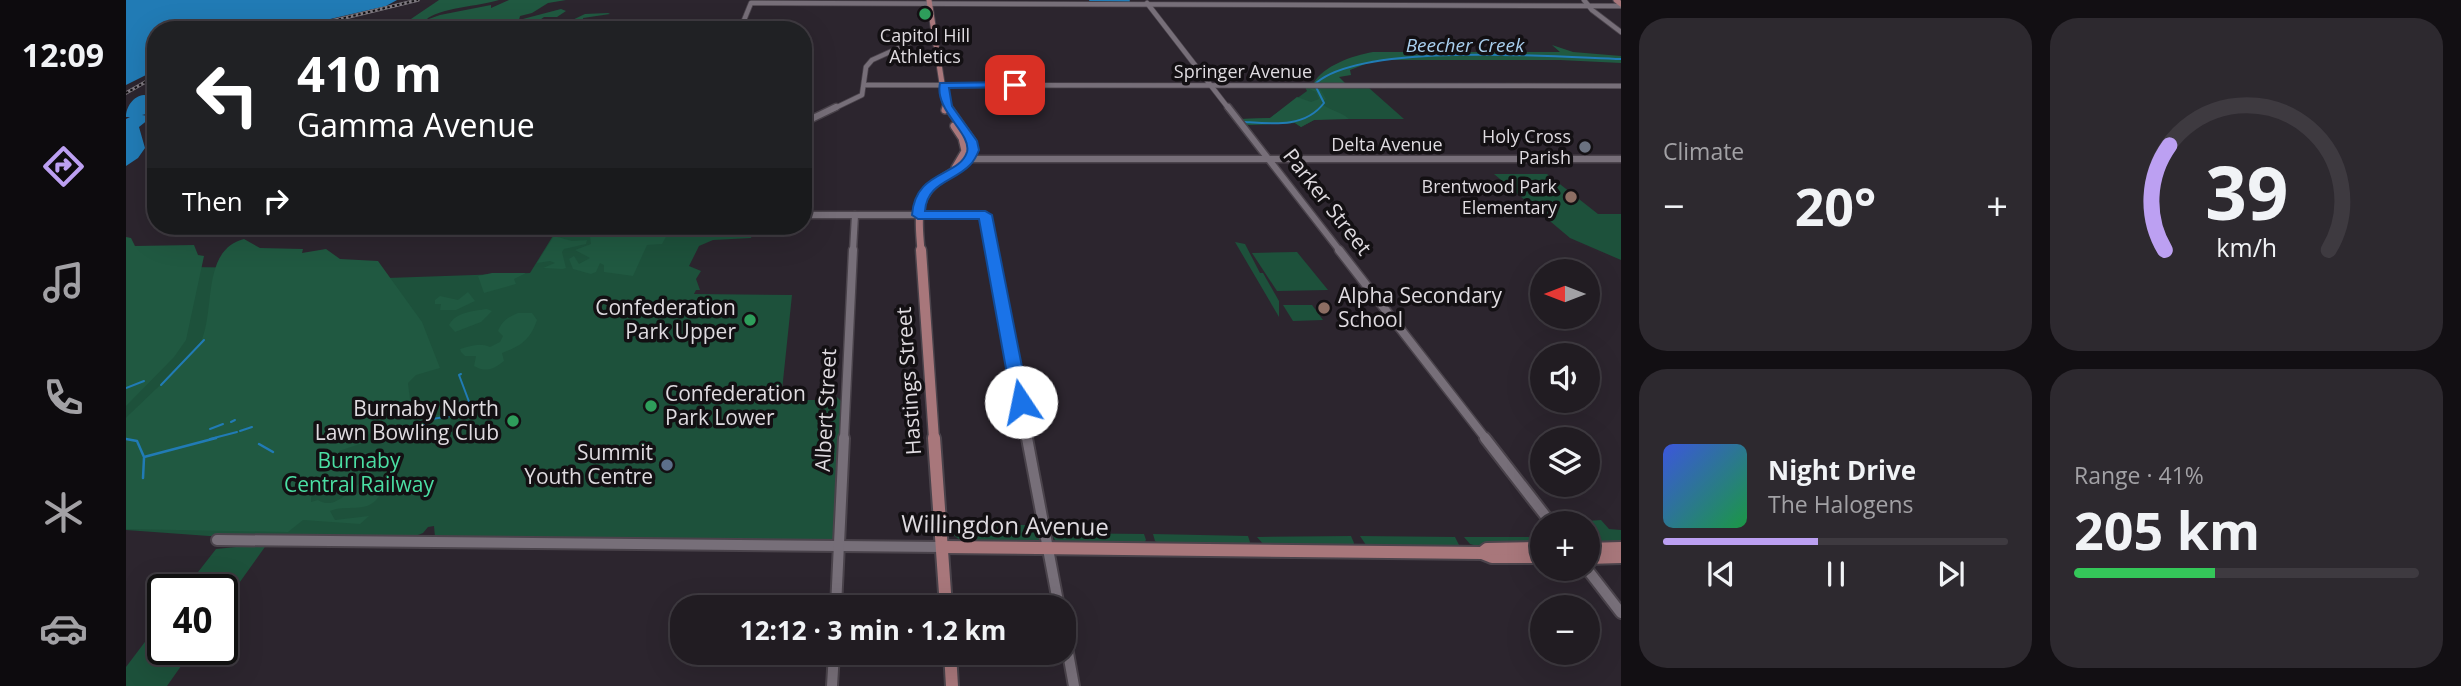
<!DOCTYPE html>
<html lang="en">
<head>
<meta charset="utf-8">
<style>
  :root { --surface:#211c22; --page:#2d292f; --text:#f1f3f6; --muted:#a2a1a5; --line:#3e3a40; --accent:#bca0f2 }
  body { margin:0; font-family:"Open Sans",sans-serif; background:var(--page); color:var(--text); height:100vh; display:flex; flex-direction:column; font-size:26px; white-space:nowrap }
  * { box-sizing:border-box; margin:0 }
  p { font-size:23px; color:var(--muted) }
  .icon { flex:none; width:38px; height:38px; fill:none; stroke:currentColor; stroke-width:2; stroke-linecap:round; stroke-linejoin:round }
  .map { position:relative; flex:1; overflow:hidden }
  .side { display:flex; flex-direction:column; gap:18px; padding:18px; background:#120f13; width:840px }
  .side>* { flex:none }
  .banner { position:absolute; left:21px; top:21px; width:665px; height:214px; border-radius:28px; box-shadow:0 7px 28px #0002,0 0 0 2px var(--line); background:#202124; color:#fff; overflow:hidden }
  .needle { width:46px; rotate:270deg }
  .fabs { position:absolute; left:1404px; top:259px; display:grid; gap:14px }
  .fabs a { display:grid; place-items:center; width:70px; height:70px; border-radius:50%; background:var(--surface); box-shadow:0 7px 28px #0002,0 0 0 2px var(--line); font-size:35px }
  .speed { position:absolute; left:21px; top:574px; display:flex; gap:14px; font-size:35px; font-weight:700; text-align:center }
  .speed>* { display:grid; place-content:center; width:91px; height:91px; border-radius:50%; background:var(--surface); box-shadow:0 7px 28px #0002,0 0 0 2px var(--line); line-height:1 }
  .speed .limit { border:4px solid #111; border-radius:10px; background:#fff; color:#111 }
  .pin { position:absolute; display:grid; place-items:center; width:60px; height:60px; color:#fff; margin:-30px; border-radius:14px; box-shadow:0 4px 10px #0006 }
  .me { position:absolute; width:77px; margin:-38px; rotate:349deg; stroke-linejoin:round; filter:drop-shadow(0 0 5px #0008) }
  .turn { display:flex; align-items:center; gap:24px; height:147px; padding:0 35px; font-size:32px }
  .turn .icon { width:91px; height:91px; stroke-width:2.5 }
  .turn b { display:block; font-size:49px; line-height:60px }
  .then { display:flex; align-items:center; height:66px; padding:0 35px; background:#0003; gap:14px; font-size:26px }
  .big { font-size:52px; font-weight:700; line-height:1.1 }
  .side .tile { flex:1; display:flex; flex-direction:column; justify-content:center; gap:10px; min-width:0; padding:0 24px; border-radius:28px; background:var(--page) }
  .side .dial { align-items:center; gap:0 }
  .dial svg { height:182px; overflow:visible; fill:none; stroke:var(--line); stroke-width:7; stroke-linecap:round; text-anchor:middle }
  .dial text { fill:var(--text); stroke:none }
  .song { display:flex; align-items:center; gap:21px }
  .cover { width:84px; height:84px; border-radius:10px; background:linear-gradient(135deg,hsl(230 70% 55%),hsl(140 70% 35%)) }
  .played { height:7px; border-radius:4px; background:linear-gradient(90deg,var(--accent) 45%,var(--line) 45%) }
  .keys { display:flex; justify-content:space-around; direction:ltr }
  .heat { display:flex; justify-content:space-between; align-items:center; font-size:38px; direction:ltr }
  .charge { height:10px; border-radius:5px; background:linear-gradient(90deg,#34c759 41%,var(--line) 0) }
  .side .tiles { flex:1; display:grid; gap:18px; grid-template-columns:repeat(2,1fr) }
  .trip { position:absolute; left:544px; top:595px; width:406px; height:70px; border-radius:28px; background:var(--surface); box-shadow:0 7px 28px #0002,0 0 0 2px var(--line); font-weight:700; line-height:70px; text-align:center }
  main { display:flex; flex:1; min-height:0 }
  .menu { display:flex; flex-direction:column; width:126px; justify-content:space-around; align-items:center; background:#0d0b0e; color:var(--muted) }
  .menu .icon { width:49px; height:49px }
  .menu .current { color:var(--accent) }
  .menu b { font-size:32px; color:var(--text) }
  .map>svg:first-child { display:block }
  .green { fill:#1d513b }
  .forest { fill:#205941 }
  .water { fill:#217bb5 }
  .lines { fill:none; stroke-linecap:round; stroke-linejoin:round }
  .stream-far1 { stroke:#217bb5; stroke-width:2 }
  .stream { stroke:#217bb5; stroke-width:2.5 }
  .minor-far3-casing { stroke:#4a434b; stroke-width:6 }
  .minor-far2-casing { stroke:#4a434b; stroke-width:9 }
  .minor-far1-casing { stroke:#4a434b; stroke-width:11 }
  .minor-casing { stroke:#4a434b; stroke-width:14 }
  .major-far3-casing { stroke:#4a434b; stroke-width:7 }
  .major-far2-casing { stroke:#4a434b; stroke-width:10 }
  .major-far1-casing { stroke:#4a434b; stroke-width:13 }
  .major-casing { stroke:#4a434b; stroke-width:16 }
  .minor-far3 { stroke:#776f79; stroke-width:4.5 }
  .minor-far2 { stroke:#776f79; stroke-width:6 }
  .minor-far1 { stroke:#776f79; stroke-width:8 }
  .minor { stroke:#776f79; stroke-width:10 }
  .major-far3 { stroke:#a8777b; stroke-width:5 }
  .major-far2 { stroke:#a8777b; stroke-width:7 }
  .major-far1 { stroke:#a8777b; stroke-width:10 }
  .major { stroke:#a8777b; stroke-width:12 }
  .rail-casing { stroke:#7f7a81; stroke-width:3.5 }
  .rail { stroke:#131013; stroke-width:2; stroke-dasharray:2.5; stroke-linecap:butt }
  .route { fill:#1a73e8; stroke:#114b97; stroke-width:2 }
  .leisure-dot { fill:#2e9e5b; stroke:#131013; stroke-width:2.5 }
  .worship-dot { fill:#6b7280; stroke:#131013; stroke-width:2.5 }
  .education-dot { fill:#8d6e63; stroke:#131013; stroke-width:2.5 }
  .service-dot { fill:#5c6f8a; stroke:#131013; stroke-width:2.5 }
  .labels { text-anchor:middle; stroke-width:7; stroke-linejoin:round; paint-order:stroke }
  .far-poi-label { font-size:18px; fill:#dfdbe0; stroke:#131013; text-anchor:end }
  .far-street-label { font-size:18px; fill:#dfdbe0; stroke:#131013 }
  .far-water-label { font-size:19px; font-style:italic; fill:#a8cfee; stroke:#131013 }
  .street-label { font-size:21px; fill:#dfdbe0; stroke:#131013 }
  .poi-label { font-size:21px; fill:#dfdbe0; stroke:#131013; text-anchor:end }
  .park-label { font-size:21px; fill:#4bdea3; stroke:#131013 }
  .near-street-label { font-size:24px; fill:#dfdbe0; stroke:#131013 }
</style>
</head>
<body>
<main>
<nav class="menu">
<b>12:09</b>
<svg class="icon current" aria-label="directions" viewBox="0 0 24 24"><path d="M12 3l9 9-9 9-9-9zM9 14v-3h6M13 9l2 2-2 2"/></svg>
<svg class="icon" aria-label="music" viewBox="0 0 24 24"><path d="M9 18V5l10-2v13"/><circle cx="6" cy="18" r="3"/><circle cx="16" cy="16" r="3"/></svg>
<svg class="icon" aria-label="phone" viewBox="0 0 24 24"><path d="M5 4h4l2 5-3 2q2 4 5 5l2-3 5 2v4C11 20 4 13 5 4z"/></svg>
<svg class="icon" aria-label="climate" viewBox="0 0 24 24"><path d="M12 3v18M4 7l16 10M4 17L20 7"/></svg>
<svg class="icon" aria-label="car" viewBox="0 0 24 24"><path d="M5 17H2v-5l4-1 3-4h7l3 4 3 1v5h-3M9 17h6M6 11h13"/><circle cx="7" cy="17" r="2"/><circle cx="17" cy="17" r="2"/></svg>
</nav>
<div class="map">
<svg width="1495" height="686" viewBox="0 0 1495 686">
  <rect width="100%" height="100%" fill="#2c252e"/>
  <!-- green -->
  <g class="green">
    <polygon points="1179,87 1243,88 1278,119 1198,119 1188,120 1175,127 1169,123 1120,125 1115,119 1144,118 1181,91"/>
    <polygon points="1368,174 1421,174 1472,214 1495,214 1495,260 1444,238"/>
    <polygon points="433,226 629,226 625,238 587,240 573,246 563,266 575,271 570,279 574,290 570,290 568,294 666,295 655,400 709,400 711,397 715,401 708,542 609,541 597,538 594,540 309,537 308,526 302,527 297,533 287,537 83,536 0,530 0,266 256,270 261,278 404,273"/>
    <polygon points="1109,242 1119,244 1134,273 1137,273 1153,301 1153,317"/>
    <polygon points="1171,252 1202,290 1151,291 1126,253"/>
    <polygon points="1157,305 1186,305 1197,320 1167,321"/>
    <polygon points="1475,520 1483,529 1495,530 1495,544 1461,545 1461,523 1432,523"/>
    <polygon points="867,525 912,525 914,541 907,544 834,540 826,534 868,534"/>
    <polygon points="925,533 1018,534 1020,540 1017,544 930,542"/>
    <polygon points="1027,534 1122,536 1124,542 1123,545 1036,545 1029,541"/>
    <polygon points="1225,536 1228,543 1227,546 1138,545 1131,537"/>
    <polygon points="1234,536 1329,537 1333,545 1332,547 1246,546 1240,545"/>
    <polygon points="1338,537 1416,537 1416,544 1351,546 1344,544"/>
    <polygon points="141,544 96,607 96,590 58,590 90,549"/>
    <polygon points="37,618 37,649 67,649 41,686 0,686 0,667"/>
  </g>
  <!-- forest -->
  <g class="forest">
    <path d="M313,0H373C355,6 311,8 300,20L314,15L365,5V8L383,0H440L422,3L406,13L394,16L393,20L435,9L440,11L431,17H418L407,25L395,30H282L293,23L284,24L282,21Z"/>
    <polygon points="482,13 484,14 457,18 457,23 436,28 457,26 477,29 510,28 507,30 409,30 440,23 459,14"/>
    <path d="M1426,45L1447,52L1495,56V63L1434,60H1258L1247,61L1224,70L1225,75L1213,77L1221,85L1187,84C1198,65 1226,56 1247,52H1434Z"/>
    <path d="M1179,87L1194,89L1200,99L1195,103C1204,111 1214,111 1223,119L1188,120L1175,127L1169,123L1120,125L1115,119L1144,118L1171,97L1185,102L1193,99L1190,92Z"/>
    <polygon points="495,226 610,226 541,235 536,244 521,245 507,276 478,272 478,265 474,263 470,272 465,274 447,269 443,259 448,256 453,264 464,258 449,250 465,244 464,236 478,235"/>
    <polygon points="428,236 446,241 461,240 460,244 438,249 436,252 440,268 437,269 417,268 429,263 424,261 411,263"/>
    <polygon points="0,237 5,238 9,246 68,245 72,255 78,256 60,340 48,357 0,406"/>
    <path d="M118,239L134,248L177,249L176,253L200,249L214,259L252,261L296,322L314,368L290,375L282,383L284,400L295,415H325L324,428L320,433L314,425L290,422L287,425L292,429L284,434L288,441L277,444L276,439L270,441L269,435L260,431L249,432L243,434L237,443L213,451L214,454L242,453L244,459L255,456L246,473L236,476L240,470H232C219,495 202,483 185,497V502L192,500C209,511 223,490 238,480L253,484L255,493C243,516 222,503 204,511L209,520L243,516L234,524L177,520L162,532L0,529V418C15,403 69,354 76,339C89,307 76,250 118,239Z"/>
    <polygon points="366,273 400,273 388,279 390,284 358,293 352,276"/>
    <polygon points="342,292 349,301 330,310 314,310 315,304 309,304 309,300 314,296 332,300"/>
    <path d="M361,309L366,311L355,322L329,332L323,325C330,312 347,311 361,309Z"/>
    <path d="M392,313H406L411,320C404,340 395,346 376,353L378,361C368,369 360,373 348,366L350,356H339L335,352L334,349C344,346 354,342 364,347L374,342L377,336L372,331C376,321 382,317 392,313Z"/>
  </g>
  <!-- water -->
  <g class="water">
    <polygon points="0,0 271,0 260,6 157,30 30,30 30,70 0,85"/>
    <path d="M18,95L25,96L20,106L25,113L16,115L22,116L23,119L13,127L19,148L12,158L0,166V119L4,117H0C0,107 7,96 18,95Z"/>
  </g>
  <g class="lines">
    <!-- stream-far1 -->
    <g class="stream-far1">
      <polyline points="964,0 1003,1"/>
      <path d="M1188,85C1232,41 1430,57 1495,59"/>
      <path d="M1119,122C1147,124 1179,128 1198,103L1190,87"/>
      <polyline points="335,374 333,375 345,407"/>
      <polyline points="35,385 78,340"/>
      <polyline points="0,388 18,381"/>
      <polyline points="105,422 109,420"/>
      <polyline points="298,425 306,419 325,416"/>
      <polyline points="84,429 97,424"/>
      <polyline points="114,431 126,427"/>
      <polyline points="84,439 111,432"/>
    </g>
    <!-- stream -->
    <g class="stream">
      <polyline points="0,439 11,441 18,457 90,438"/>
      <polyline points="133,444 147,452"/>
      <polyline points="17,478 18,458"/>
    </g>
    <defs>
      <g id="minor-far3">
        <polyline points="1458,0 1466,10 1495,32"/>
        <polyline points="1021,3 1103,109"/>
        <polyline points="614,30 625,3 1495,6"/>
        <polyline points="739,85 1495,86"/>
        <polyline points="707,109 736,95 740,67 746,60 797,37 799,33 809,33"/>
      </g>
      <g id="minor-far2">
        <polyline points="1102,107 1214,251"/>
        <polyline points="677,123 710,107"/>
        <polyline points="844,159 1495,159"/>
        <polyline points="677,215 859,215 866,251"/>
        <polyline points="727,251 729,215"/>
      </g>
      <g id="minor-far1">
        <polyline points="866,250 901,439"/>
        <polyline points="1213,250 1360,439"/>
        <polyline points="718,439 727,250"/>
      </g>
      <g id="minor">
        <polyline points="901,438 933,607"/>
        <polyline points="1359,438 1425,523"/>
        <polyline points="91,540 816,547"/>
        <polyline points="1461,569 1495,613"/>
        <polyline points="710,607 718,438"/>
        <polyline points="938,631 948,686"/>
        <polyline points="706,686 708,653"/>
      </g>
      <g id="major-far3">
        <polyline points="803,0 820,109"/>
        <polyline points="1490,0 1495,4"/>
        <polyline points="821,106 823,109"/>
      </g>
      <g id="major-far2">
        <polyline points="819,110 820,107"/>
        <polyline points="828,126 836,138 839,151 829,168"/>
        <path d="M795,251C793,221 787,196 817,178C829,171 838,165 847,154L846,141L822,107"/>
      </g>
      <polyline id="major-far1" points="795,250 808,439"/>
      <g id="major">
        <polyline points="808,438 820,607"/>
        <polyline points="816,547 1356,553 1366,557 1416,557"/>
        <polyline points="1461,549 1495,548"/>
        <polyline points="1356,553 1361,549 1416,548"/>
        <polyline points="1461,558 1495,557"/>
        <polyline points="824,653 826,686"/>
      </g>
    </defs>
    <!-- minor-far3 casing -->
    <use href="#minor-far3" class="minor-far3-casing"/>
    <!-- minor-far2 casing -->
    <use href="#minor-far2" class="minor-far2-casing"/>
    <!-- minor-far1 casing -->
    <use href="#minor-far1" class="minor-far1-casing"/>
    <!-- minor casing -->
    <use href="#minor" class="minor-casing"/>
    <!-- major-far3 casing -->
    <use href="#major-far3" class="major-far3-casing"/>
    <!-- major-far2 casing -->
    <use href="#major-far2" class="major-far2-casing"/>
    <!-- major-far1 casing -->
    <use href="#major-far1" class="major-far1-casing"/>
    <!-- major casing -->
    <use href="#major" class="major-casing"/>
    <!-- minor-far3 -->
    <use href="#minor-far3" class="minor-far3"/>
    <!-- minor-far2 -->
    <use href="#minor-far2" class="minor-far2"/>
    <!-- minor-far1 -->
    <use href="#minor-far1" class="minor-far1"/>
    <!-- minor -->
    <use href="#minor" class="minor"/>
    <!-- major-far3 -->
    <use href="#major-far3" class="major-far3"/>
    <!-- major-far2 -->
    <use href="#major-far2" class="major-far2"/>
    <!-- major-far1 -->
    <use href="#major-far1" class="major-far1"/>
    <!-- major -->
    <use href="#major" class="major"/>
    <defs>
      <g id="rail">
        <polyline points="169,30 292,0"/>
        <polyline points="0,93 30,76"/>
      </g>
    </defs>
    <!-- rail casing -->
    <use href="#rail" class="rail-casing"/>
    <!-- rail -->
    <use href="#rail" class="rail"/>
  </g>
  <!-- route -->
  <path class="route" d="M889,82L892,83V87L823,88L826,106L851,141L853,150C851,155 848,161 844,165C828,182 801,182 799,211H859L866,215L903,402L895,408L886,402L853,219H792L786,215C789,170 833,177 841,152C846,133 808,111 814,83Z"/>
  <!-- markers -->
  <g class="leisure-dot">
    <circle cx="799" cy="14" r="7"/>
    <circle cx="624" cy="320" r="7"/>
    <circle cx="525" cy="406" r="7"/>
    <circle cx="387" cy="421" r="7"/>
  </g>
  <circle class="worship-dot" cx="1459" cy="147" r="7"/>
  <g class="education-dot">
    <circle cx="1445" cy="197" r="7"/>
    <circle cx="1198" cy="308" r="7"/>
  </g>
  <circle class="service-dot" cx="541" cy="465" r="7"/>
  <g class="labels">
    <!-- far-poi labels -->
    <g class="far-poi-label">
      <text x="799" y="42" text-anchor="middle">Capitol Hill<tspan x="799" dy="21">Athletics</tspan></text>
      <text x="1445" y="143">Holy Cross<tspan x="1445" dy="21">Parish</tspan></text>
      <text x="1431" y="193">Brentwood Park<tspan x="1431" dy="21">Elementary</tspan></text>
    </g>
    <!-- far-street labels -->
    <g class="far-street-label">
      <text x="1117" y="78">Springer Avenue</text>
      <text x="1261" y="151">Delta Avenue</text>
    </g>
    <!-- far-water labels -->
    <g class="far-water-label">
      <text x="1339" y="52">Beecher Creek</text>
    </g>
    <!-- street labels -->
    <g class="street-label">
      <text transform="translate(1201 202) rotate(52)" y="7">Parker Street</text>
      <text transform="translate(783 381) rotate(-94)" y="7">Hastings Street</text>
      <text transform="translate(700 410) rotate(-87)" y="7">Albert Street</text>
    </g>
    <!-- poi labels -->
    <g class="poi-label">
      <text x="1212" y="303" text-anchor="start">Alpha Secondary<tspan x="1212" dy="24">School</tspan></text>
      <text x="610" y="315">Confederation<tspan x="610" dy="24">Park Upper</tspan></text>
      <text x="539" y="401" text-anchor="start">Confederation<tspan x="539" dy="24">Park Lower</tspan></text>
      <text x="373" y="416">Burnaby North<tspan x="373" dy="24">Lawn Bowling Club</tspan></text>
      <text x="527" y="460">Summit<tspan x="527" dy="24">Youth Centre</tspan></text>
    </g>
    <!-- park labels -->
    <g class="park-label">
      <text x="233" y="468">Burnaby<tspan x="233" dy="24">Central Railway</tspan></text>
    </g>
    <!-- near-street labels -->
    <g class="near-street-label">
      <text transform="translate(879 526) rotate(1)" y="8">Willingdon Avenue</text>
    </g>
  </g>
</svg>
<div class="fabs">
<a><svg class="needle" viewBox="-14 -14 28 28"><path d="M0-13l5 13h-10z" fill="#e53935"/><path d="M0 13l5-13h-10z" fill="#a2a1a5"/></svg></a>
<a><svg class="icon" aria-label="sound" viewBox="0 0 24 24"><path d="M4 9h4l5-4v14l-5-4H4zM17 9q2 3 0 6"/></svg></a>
<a><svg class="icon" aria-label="layers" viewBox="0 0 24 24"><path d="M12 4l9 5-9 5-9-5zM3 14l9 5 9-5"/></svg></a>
<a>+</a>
<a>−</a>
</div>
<div class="speed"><div class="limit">40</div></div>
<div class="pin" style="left:889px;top:85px;background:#d93025"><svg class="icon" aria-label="arrive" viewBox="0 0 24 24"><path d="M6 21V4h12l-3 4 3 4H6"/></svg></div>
<svg class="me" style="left:895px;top:402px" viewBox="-20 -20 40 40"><circle r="19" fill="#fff"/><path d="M0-13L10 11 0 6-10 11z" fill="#1a73e8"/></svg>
<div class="trip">12:12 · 3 min · 1.2 km</div>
<div class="banner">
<div class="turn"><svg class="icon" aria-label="left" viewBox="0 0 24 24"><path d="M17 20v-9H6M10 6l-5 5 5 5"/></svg><div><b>410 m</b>Gamma Avenue</div></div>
<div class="then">Then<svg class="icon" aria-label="right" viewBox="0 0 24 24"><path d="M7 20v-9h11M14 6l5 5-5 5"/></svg></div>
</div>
</div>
<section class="side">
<div class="tiles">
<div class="tile"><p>Climate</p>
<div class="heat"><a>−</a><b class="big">20°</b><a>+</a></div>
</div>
<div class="tile dial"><svg viewBox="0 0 100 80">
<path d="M14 69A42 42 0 1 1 86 69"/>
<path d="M14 69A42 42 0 0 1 16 23" stroke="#bca0f2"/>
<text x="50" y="56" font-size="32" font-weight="700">39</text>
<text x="50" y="72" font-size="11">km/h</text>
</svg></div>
<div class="tile">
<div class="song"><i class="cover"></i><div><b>Night Drive</b><p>The Halogens</p></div></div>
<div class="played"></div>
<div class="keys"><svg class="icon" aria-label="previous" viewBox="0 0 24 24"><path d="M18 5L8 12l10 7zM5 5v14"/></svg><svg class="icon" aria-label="pause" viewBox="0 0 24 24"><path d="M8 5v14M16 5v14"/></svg><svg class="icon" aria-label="next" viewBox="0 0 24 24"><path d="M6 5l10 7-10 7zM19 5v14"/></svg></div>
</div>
<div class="tile"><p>Range · 41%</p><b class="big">205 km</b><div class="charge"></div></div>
</div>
</section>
</main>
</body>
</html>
